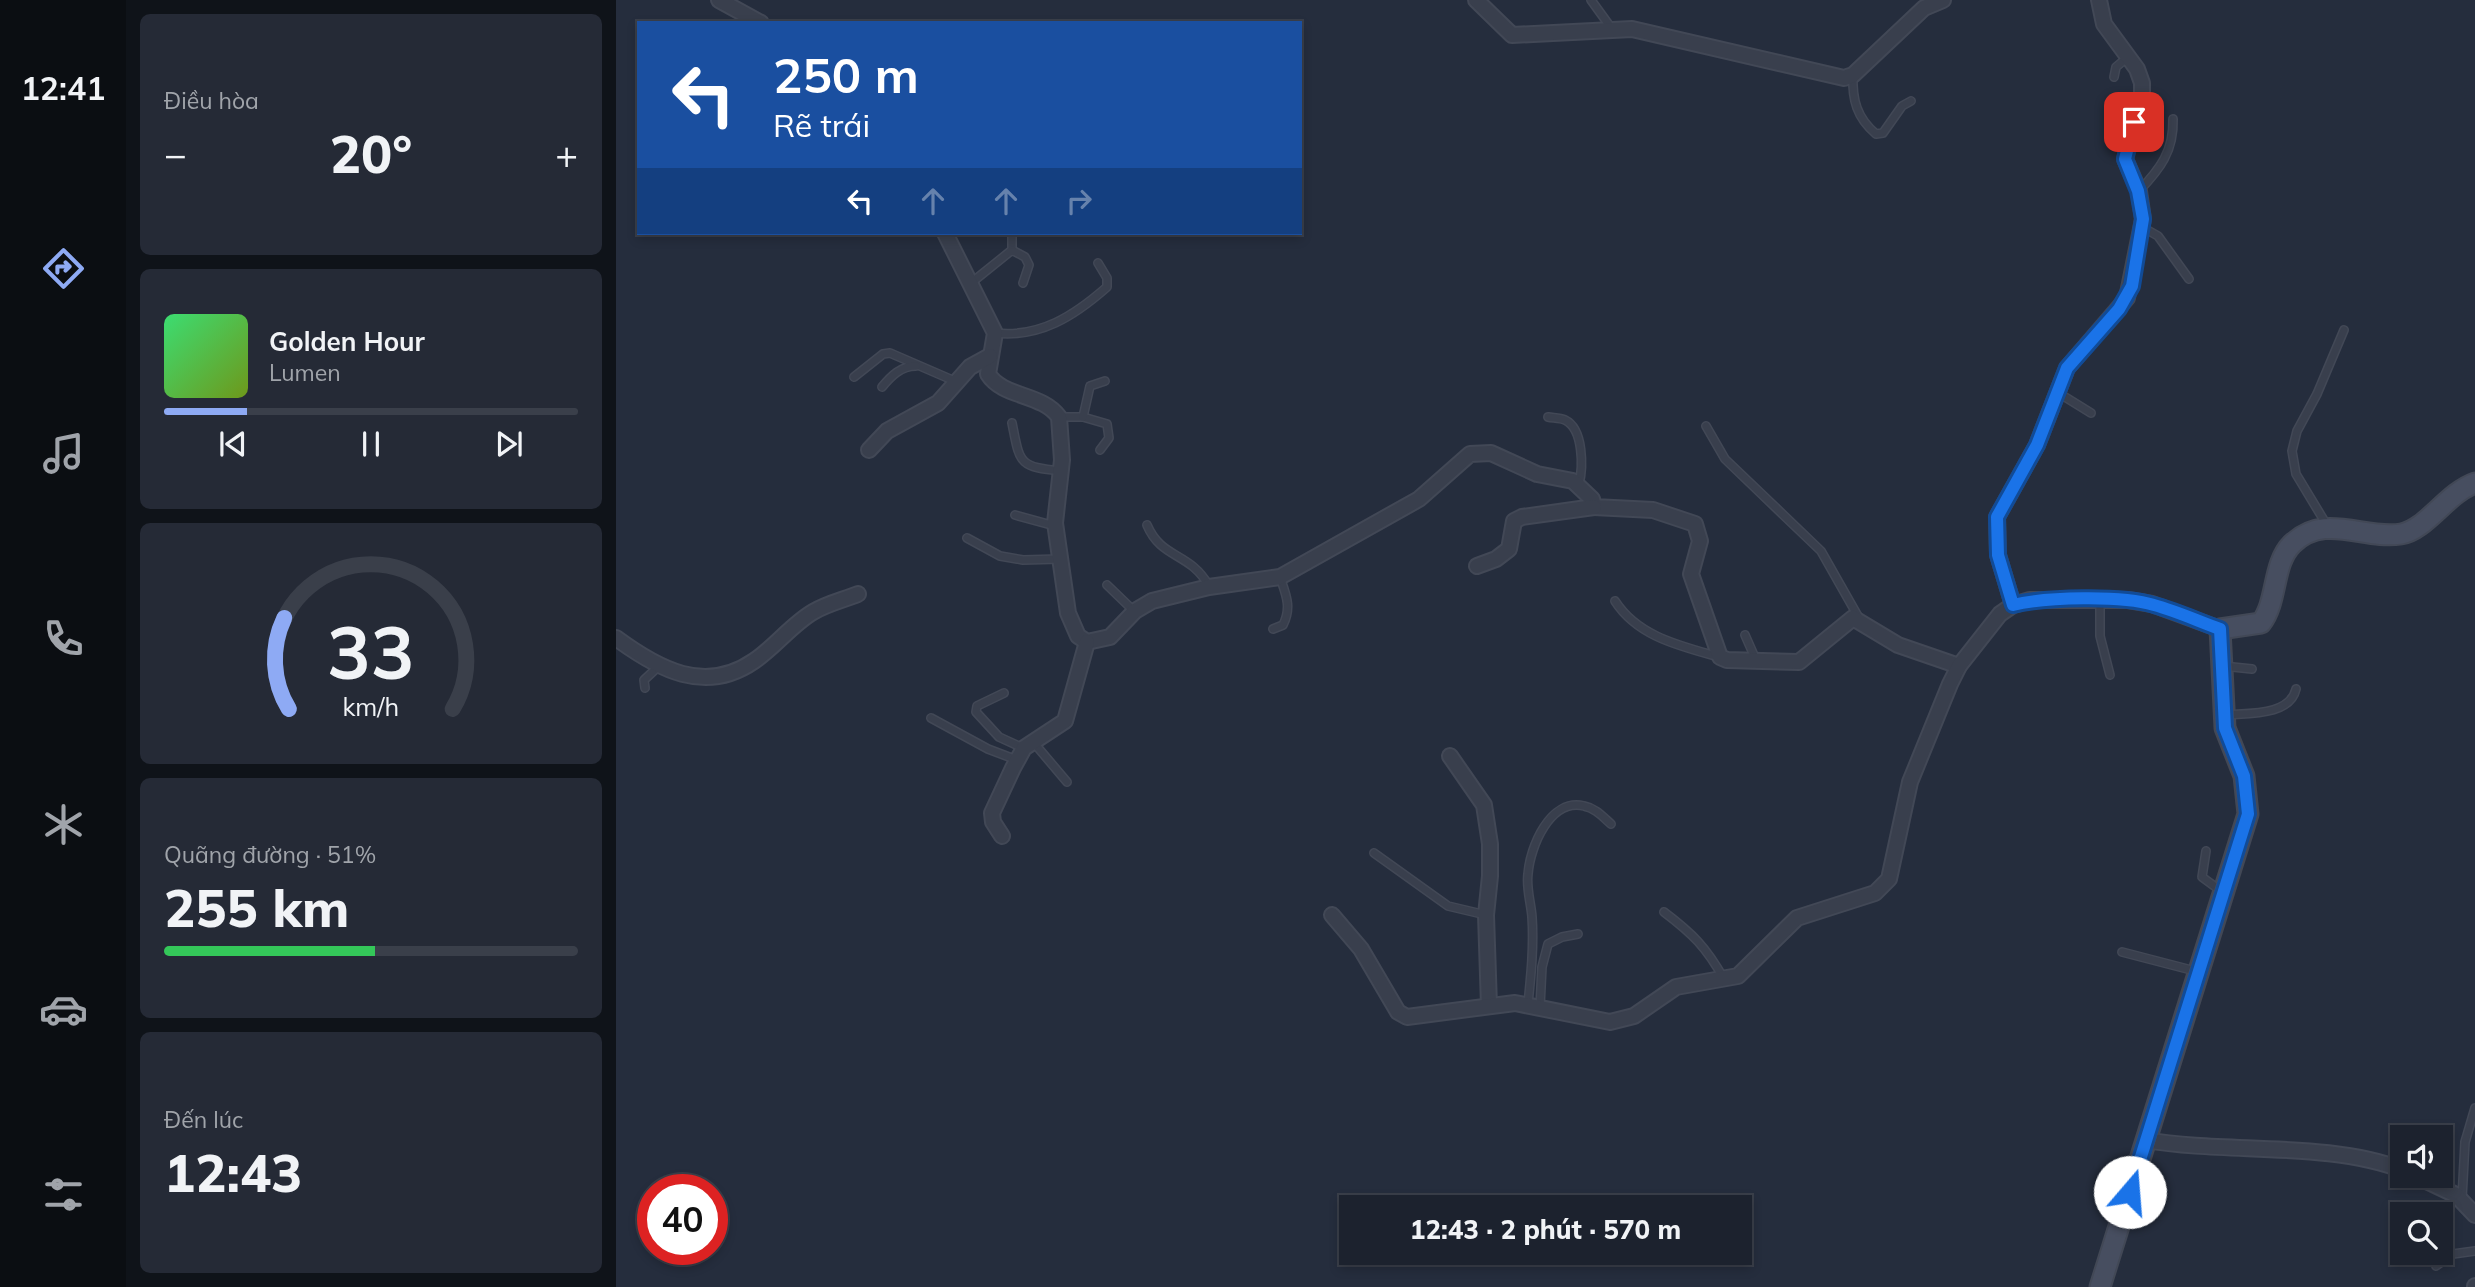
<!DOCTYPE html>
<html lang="vi">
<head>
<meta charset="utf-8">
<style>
  :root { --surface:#1c222e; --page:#252a36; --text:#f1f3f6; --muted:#a0a4aa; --line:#3a3f4a; --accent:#8eaaf4 }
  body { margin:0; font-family:Mulish,sans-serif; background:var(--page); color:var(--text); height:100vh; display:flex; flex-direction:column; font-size:26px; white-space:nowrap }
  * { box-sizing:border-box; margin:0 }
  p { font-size:23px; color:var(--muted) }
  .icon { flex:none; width:38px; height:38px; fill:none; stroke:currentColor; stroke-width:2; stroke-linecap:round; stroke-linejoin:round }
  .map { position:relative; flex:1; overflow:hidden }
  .side { display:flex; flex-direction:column; gap:14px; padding:14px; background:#0f1319; width:490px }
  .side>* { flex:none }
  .banner { position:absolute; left:21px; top:21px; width:665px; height:214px; border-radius:0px; box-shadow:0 4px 10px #0003,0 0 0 2px var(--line); background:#1a4fa0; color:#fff; overflow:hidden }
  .controls { position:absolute; left:1774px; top:1125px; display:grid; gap:14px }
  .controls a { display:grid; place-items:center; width:63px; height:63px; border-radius:0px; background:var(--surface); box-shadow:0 4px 10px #0003,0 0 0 2px var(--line); font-size:35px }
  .speed { position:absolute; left:21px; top:1174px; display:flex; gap:14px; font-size:35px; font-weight:700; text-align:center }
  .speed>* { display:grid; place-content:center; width:91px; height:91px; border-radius:50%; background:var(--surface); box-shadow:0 4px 10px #0003,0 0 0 2px var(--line); line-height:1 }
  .speed .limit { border:10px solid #d22; background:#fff; color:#111 }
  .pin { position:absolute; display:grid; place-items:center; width:60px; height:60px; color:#fff; margin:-30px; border-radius:14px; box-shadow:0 4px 10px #0006 }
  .me { position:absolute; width:77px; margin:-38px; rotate:18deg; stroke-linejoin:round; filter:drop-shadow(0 0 5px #0008) }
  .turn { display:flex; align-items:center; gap:24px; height:147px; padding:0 21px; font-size:32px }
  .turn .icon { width:91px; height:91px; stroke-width:2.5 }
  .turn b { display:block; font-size:49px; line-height:60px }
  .lanes { display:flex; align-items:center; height:66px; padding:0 21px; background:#0003; justify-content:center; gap:35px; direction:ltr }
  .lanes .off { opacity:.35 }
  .big { font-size:52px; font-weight:800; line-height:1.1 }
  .side .card { flex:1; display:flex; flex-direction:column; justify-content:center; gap:10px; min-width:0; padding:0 24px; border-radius:10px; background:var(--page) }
  .side .dial { align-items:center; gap:0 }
  .dial svg { height:182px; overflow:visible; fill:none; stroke:var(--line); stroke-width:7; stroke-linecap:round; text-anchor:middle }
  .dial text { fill:var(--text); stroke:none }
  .song { display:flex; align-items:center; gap:21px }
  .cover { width:84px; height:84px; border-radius:10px; background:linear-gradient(135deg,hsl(140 70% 55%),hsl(80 70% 35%)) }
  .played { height:7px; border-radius:4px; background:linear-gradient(90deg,var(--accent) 20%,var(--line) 20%) }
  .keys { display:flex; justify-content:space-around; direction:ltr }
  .heat { display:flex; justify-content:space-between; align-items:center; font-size:38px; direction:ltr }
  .charge { height:10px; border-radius:5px; background:linear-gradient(90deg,#34c759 51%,var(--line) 0) }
  .trip { position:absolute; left:723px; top:1195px; width:413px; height:70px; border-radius:0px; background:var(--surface); box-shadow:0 4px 10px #0003,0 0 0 2px var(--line); font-weight:800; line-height:70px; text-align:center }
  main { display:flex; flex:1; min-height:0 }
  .tabs { display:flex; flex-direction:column; width:126px; justify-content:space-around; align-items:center; background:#0b0e12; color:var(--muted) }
  .tabs .icon { width:49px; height:49px }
  .tabs .active { color:var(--accent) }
  .tabs b { font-size:32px; color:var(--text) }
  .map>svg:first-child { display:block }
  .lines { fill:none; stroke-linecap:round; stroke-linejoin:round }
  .lane-casing { stroke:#424856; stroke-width:10 }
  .street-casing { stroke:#424856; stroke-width:18 }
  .secondary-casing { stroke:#424856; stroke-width:23 }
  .lane { stroke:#393f4d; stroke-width:7 }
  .street { stroke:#393f4d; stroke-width:14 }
  .secondary { stroke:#474e60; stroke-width:19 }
  .route-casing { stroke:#114b97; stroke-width:18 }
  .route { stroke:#1a73e8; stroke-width:12 }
</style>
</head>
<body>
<main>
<nav class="tabs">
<b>12:41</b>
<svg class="icon active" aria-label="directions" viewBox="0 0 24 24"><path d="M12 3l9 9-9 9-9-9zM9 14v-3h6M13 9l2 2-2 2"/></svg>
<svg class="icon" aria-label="music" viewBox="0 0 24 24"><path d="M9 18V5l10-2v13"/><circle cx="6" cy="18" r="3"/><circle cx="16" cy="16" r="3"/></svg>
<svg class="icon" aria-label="phone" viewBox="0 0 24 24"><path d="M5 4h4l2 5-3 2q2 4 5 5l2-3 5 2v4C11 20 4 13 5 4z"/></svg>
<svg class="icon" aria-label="climate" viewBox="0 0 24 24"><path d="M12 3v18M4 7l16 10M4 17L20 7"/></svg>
<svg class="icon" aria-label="car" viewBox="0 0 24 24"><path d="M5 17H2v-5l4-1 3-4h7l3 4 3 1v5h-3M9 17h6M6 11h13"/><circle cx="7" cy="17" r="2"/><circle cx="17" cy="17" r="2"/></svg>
<svg class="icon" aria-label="filters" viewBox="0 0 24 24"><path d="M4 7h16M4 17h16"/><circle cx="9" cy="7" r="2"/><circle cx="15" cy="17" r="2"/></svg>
</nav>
<section class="side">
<div class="card"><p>Điều hòa</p>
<div class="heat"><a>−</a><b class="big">20°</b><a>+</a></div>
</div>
<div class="card">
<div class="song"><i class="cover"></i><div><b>Golden Hour</b><p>Lumen</p></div></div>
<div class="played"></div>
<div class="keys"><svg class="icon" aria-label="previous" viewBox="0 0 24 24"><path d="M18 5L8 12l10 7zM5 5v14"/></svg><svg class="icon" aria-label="pause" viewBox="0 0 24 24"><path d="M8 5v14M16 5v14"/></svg><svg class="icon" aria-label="next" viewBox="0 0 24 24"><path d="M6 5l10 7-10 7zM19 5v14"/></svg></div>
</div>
<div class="card dial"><svg viewBox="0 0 100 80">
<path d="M14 69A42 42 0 1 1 86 69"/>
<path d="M14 69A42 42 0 0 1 12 29" stroke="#8eaaf4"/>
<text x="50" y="56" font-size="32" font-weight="700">33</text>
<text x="50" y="72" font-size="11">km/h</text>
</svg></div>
<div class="card"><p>Quãng đường · 51%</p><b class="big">255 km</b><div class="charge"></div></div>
<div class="card"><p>Đến lúc</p><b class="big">12:43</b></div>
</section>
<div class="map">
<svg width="1859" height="1287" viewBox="0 0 1859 1287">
  <rect width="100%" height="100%" fill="#252d3d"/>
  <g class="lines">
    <defs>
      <g id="lane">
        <polyline points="975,0 996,29"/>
        <path d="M1237,75C1236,100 1241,118 1260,134L1267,133L1286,106L1295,101"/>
        <polyline points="1498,77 1500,67 1512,57"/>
        <path d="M1523,191C1544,169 1558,151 1557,119"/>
        <polyline points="1526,227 1542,236 1573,279"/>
        <polyline points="396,233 396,250"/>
        <polyline points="355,283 396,250 409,257 413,265 407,283"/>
        <path d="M379,333C424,338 458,316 491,287V278L482,263"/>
        <polyline points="238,377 267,354 274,353 341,382"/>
        <path d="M266,387C275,376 285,366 300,366"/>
        <polyline points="1441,392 1475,413"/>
        <polyline points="444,417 467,417 491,424 493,438 484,450"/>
        <polyline points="467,417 474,386 489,381"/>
        <path d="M932,417C937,418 944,418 949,420C968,429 967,468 963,484"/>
        <path d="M396,423C404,463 402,467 445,471"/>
        <polyline points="1090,426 1109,459 1205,551 1243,618"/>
        <polyline points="399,515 439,526"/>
        <path d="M531,525C546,560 573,551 593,586"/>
        <polyline points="1712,527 1680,474 1676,451 1681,431 1701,394 1728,330"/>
        <polyline points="351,538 384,556 407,560 444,559"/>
        <polyline points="491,585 518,611"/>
        <polyline points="1484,600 1484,636 1494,675"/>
        <path d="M999,601C1022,637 1065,646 1103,657"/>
        <path d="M657,629L667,625C676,607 670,595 664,577"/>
        <polyline points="1129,635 1140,660"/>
        <polyline points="1607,666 1636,669"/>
        <polyline points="29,688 28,680 43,666"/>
        <polyline points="388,693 361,706 360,712 383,737 407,748"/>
        <path d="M1610,715C1632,713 1674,716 1680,689"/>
        <polyline points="315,718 372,749 401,760"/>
        <polyline points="418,743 451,782"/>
        <polyline points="1590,851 1586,877 1605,891"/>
        <polyline points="758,853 832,906 870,915"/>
        <path d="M1048,912C1077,934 1090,947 1108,979"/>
        <polyline points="1506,952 1583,972"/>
        <path d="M912,1004C915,975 918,946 916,917C915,903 910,888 912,874C914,847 934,798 968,806C979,808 987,817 995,824"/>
        <polyline points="924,1007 926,967 932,944 946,937 962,934"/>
        <polyline points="1846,1199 1849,1142 1859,1108"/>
        <polyline points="1820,1266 1837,1254 1859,1251"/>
      </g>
      <g id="street">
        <polyline points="103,0 145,23"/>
        <polyline points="860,0 896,35 1016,29 1228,78 1237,75 1308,8 1327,0"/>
        <path d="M329,233L379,333L372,374C387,398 426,393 443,417L446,460L439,523L452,613L462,636L471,642L494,637L519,611L536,601L593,587L664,577L803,499L854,454L875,453L921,474L957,481L976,499L978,507L1037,510L1079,524L1084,541L1075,574L1104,657L1111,660L1183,662L1237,618L1282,645L1343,666"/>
        <polyline points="253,450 271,431 322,403 354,367 374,356"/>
        <polyline points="861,566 880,559 893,549 898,521 906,517 978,507"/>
        <polyline points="1397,605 1382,555 1381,517 1421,445 1451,368 1511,298 1527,219 1523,191 1509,159 1526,97 1526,83 1521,69 1488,24 1483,0"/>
        <path d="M0,638C42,669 89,695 138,661C159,647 175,625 197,612C210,604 227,600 242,594"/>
        <polyline points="834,756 868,805 874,844 874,876 870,915 873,1006"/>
        <polyline points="386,836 377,822 376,813 397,768 408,748 449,721 471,642"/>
        <polyline points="716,915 745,949 782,1012 791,1017 899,1003 994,1022 1018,1016 1060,987 1122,976 1181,918 1259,893 1273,879 1294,782 1334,684 1343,666 1384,614 1397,605 1414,600 1512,600 1536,604 1604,629"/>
        <path d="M1530,1140C1611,1154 1712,1141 1787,1170"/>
        <polyline points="1800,1176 1840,1195 1859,1215"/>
        <polyline points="1859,1287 1859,1286"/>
      </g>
      <path id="secondary" d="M1484,1287L1632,814L1628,776L1609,728L1604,629L1645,623C1662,601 1656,564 1676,544C1709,512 1747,540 1785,534C1810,530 1831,493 1859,483"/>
    </defs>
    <!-- lane casing -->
    <use href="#lane" class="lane-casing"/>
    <!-- street casing -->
    <use href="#street" class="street-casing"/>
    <!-- secondary casing -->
    <use href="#secondary" class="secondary-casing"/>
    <!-- lane -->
    <use href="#lane" class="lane"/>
    <!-- street -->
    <use href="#street" class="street"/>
    <!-- secondary -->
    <use href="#secondary" class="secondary"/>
  </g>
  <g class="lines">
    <defs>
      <path id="route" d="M1514,1192L1632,814L1628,776L1609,728L1604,629C1582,621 1560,611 1538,605C1506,595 1429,597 1397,605L1382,555L1381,517L1421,445L1451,368L1503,309L1516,286L1527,219L1522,191L1509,159L1518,122"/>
    </defs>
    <!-- route casing -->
    <use href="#route" class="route-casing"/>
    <!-- route -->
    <use href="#route" class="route"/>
  </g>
</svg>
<div class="controls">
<a><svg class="icon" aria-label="sound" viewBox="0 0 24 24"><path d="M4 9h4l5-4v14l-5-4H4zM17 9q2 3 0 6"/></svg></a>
<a><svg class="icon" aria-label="search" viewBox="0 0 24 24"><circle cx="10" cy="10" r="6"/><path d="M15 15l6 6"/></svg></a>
</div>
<div class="speed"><div class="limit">40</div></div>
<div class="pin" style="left:1518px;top:122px;background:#d93025"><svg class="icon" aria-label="arrive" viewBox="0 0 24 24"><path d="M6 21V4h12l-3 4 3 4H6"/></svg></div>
<svg class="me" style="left:1514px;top:1192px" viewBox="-20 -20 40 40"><circle r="19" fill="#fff"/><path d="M0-13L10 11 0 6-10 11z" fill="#1a73e8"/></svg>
<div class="trip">12:43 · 2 phút · 570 m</div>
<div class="banner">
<div class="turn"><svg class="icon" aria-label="left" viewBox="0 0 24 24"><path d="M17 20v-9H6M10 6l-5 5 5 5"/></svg><div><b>250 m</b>Rẽ trái</div></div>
<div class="lanes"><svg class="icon" aria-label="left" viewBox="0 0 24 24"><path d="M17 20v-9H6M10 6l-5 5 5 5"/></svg><svg class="icon off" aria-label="ahead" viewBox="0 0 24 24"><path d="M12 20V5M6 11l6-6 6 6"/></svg><svg class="icon off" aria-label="ahead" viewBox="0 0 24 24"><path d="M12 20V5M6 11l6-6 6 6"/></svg><svg class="icon off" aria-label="right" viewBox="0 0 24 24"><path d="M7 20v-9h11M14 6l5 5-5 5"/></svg></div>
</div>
</div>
</main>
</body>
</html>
